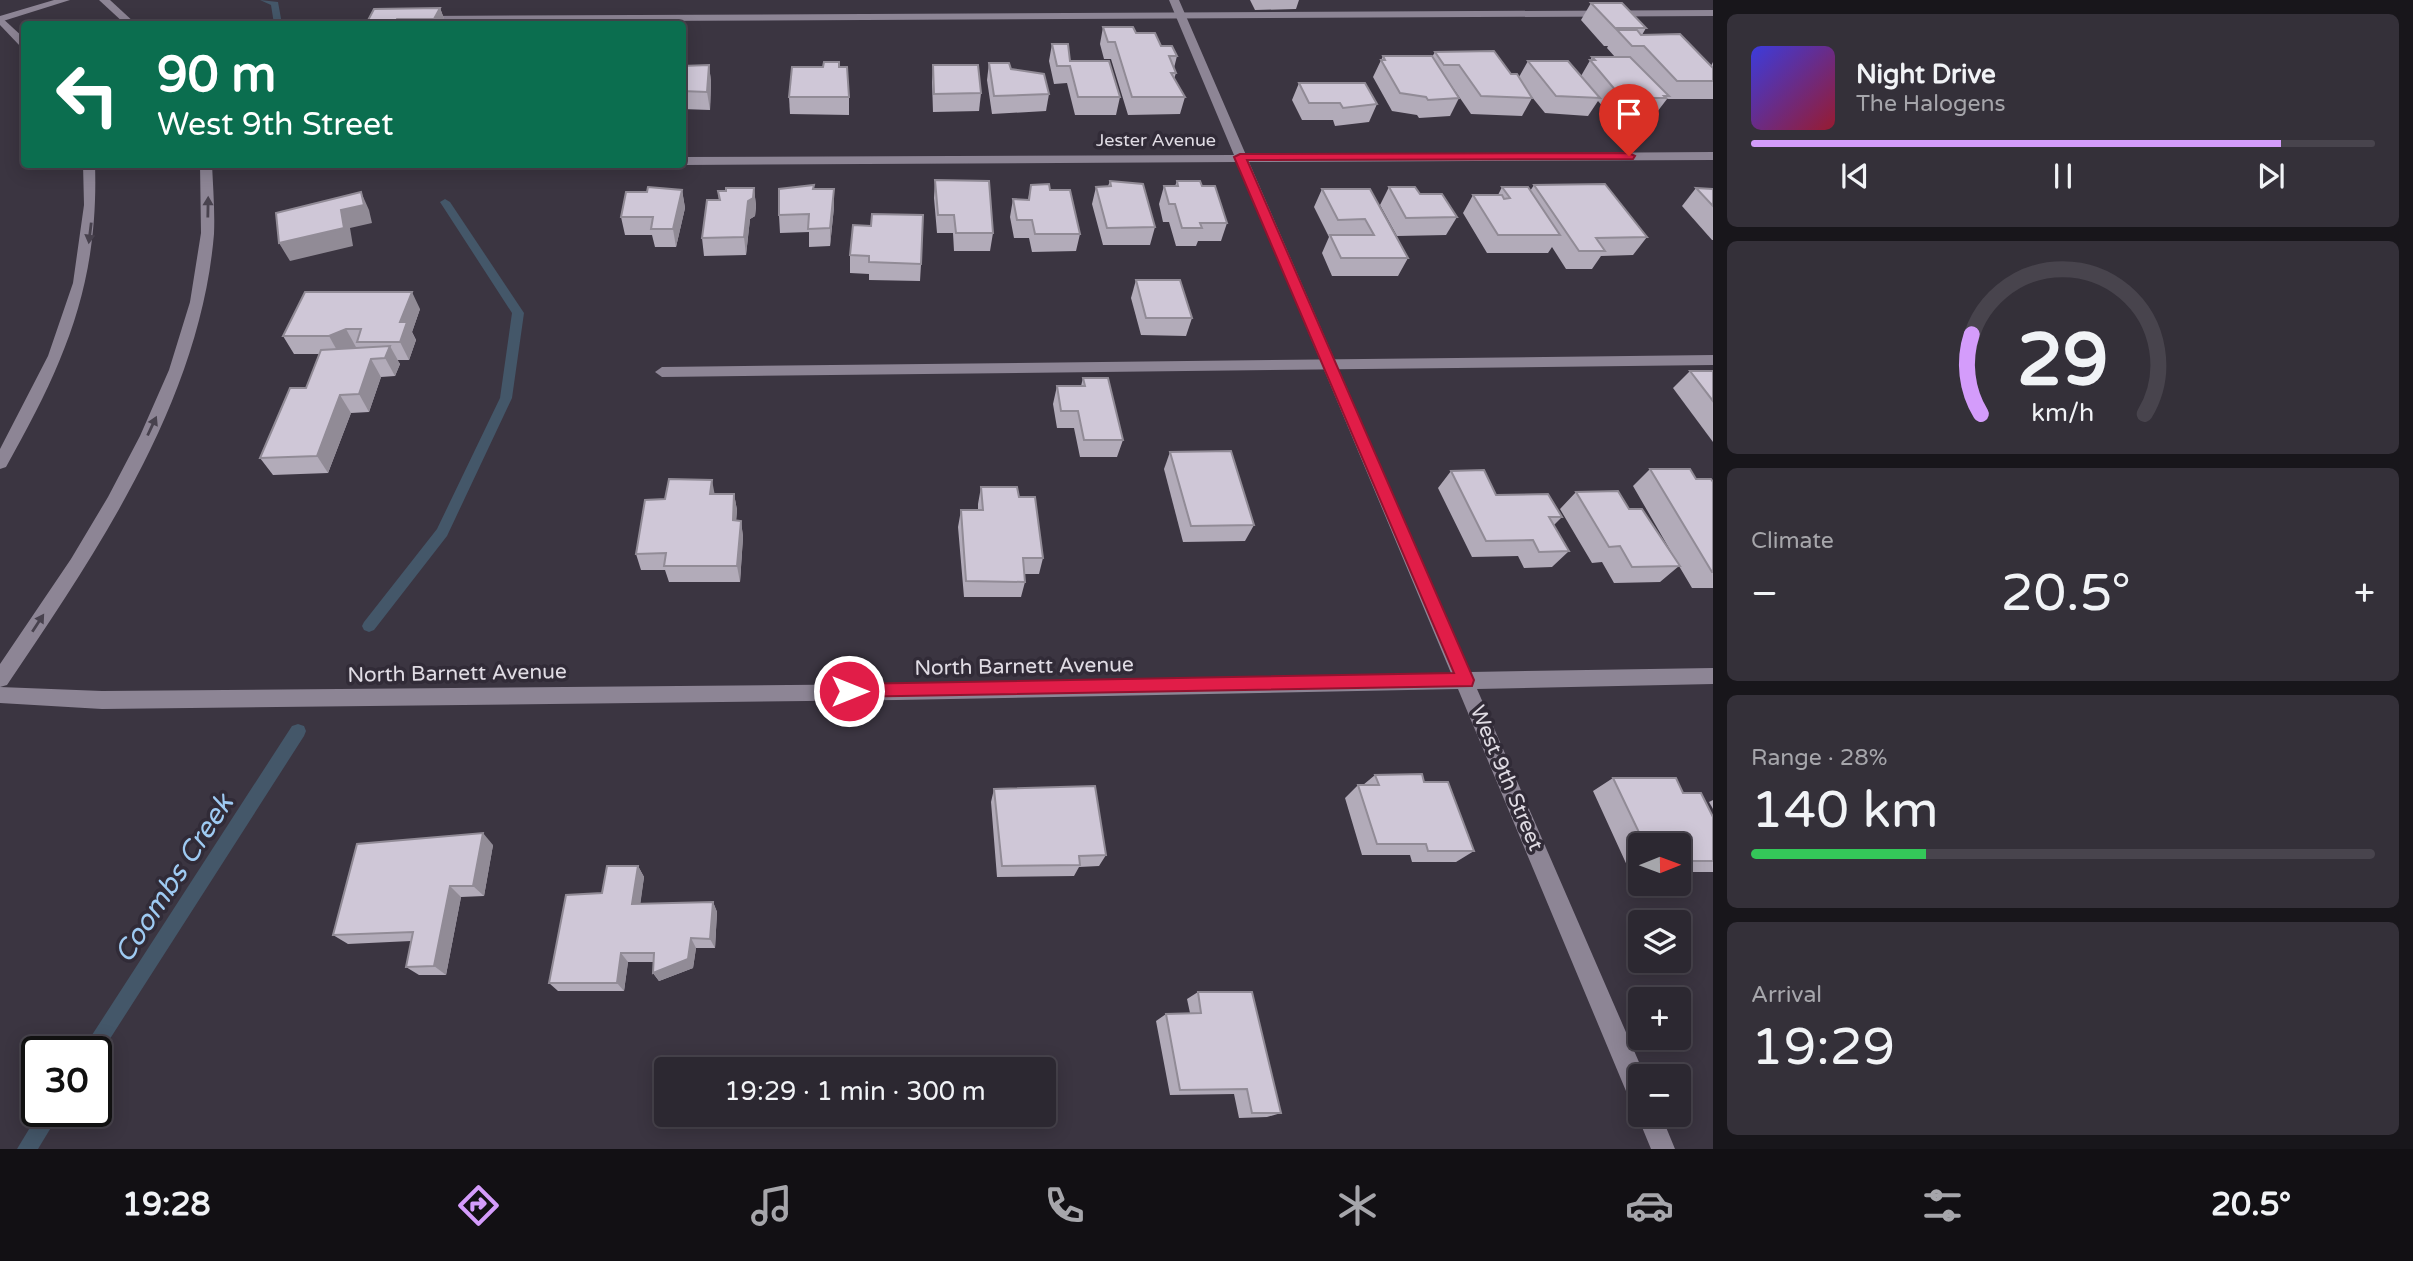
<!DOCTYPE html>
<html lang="en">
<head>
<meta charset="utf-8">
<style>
  :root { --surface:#2c2831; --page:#343039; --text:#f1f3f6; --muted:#a6a6ab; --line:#48444d; --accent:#d49cfb }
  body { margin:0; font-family:"Varela Round",sans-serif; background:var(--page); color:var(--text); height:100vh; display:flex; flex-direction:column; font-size:26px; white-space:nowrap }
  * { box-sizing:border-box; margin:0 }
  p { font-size:23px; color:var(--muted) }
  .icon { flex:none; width:38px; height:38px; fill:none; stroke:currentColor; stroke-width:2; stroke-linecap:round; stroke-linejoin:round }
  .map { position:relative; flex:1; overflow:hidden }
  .side { display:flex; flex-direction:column; gap:14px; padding:14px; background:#18161b; width:700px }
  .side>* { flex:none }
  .banner { position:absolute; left:21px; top:21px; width:665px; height:147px; border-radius:7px; box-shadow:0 4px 18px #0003,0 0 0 2px var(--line); background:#0b6e4f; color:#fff; overflow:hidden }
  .needle { width:46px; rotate:89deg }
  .tools { position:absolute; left:1628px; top:833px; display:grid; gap:14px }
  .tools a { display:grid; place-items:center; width:63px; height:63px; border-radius:7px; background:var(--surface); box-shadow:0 4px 18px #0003,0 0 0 2px var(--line); font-size:35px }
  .speed { position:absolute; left:21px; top:1036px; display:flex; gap:14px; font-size:35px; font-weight:700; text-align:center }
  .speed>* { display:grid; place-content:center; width:91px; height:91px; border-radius:50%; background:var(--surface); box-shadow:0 4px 18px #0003,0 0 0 2px var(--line); line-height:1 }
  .speed .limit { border:4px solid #111; border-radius:10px; background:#fff; color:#111 }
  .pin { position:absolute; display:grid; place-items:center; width:60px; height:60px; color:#fff; margin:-72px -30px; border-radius:50% 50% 50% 0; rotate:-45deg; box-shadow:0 0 7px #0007 }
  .pin .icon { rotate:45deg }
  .me { position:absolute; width:77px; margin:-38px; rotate:90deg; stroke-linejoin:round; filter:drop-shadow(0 0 5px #0008) }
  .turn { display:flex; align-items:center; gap:24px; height:147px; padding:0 21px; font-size:32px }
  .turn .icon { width:91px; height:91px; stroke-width:2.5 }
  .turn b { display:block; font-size:49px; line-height:60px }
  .big { font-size:52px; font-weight:600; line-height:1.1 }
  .side .card { flex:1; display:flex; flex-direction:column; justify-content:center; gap:10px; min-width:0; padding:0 24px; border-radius:10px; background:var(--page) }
  .side .dial { align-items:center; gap:0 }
  .dial svg { height:182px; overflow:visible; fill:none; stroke:var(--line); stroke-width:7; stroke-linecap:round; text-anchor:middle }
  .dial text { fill:var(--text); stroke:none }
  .song { display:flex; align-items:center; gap:21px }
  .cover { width:84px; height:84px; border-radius:10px; background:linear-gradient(135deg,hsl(240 70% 55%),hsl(350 70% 35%)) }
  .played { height:7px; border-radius:4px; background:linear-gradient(90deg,var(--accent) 85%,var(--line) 85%) }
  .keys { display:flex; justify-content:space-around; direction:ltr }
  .heat { display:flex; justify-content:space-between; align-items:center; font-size:38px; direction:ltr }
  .charge { height:10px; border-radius:5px; background:linear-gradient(90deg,#34c759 28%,var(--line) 0) }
  .trip { position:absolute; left:654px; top:1057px; width:402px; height:70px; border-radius:7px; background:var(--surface); box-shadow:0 4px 18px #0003,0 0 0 2px var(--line); font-weight:600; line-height:70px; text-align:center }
  .tabs { display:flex; height:112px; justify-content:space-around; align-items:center; background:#121014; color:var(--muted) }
  .tabs .icon { width:49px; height:49px }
  .tabs .current { color:var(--accent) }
  .tabs b { font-size:32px; color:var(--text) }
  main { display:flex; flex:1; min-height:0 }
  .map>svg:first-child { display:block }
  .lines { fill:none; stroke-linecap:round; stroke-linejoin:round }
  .stream { fill:#445769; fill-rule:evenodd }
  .lane { fill:#8d8595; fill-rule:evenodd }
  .street { fill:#8d8595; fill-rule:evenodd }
  .secondary { fill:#8d8595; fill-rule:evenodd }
  .wall { fill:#b2abb9 }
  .shaded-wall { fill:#918b96 }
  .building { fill:#cfc7d7; stroke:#918b96; stroke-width:2 }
  .oneway { fill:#48424e }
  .route { fill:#e11d48; stroke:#92132f; stroke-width:2 }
  .labels { text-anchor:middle; stroke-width:7; stroke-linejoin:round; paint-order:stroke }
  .far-street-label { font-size:18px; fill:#e0dce4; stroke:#312b37 }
  .street-label { font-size:21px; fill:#e0dce4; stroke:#312b37 }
  .near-water-label { font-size:28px; font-style:italic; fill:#9ecaf2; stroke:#312b37 }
</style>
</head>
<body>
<main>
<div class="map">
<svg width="1713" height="1149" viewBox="0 0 1713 1149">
  <rect width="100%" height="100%" fill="#3b3541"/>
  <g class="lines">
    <!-- stream -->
    <g class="stream">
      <polygon points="260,0 278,2 282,24 274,24 271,5"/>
      <polygon points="402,164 417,164 418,166 413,169"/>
      <polygon points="445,199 450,202 524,313 512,398 447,536 374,630 369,632 364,630 362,626 364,622 437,529 500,398 512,313 440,202"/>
      <polygon points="298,724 304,726 306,731 304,736 97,1059 96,1052 81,1052 292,726"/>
      <polygon points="40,1111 61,1111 38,1149 17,1149"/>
    </g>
    <!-- lane -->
    <g class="lane">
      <polygon points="1713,10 1713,16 420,22 415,19 420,16"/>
      <polygon points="1713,355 1713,365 662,377 655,372 662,367"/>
    </g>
    <!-- street -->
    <g class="street">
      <polygon points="54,0 70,0 0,22 0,16"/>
      <polygon points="1169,0 1179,0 1246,155 1713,152 1713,160 1249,162 1470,672 1713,668 1713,684 1477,689 1645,1076 1640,1076 1640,1106 1631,1103 1458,689 897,700 102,709 0,703 0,687 102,691 897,684 1451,673 1237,162 682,165 681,164 682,157 1234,155"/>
      <polygon points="1640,1108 1640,1115 1661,1115 1675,1149 1651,1149 1637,1115"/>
    </g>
    <!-- secondary -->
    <g class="secondary">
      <polygon points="99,0 110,0 136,24 125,24"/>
      <polygon points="0,16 24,38 24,47 20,46 0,25"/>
      <path d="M83,164H95C99,285 64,364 6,467L0,469V449L48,356L73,283L84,205Z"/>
      <path d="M200,164H212C213,187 215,211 214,234C200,401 98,550 7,685L0,687V664L71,559L108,497L140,436L169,370L190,302L201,233Z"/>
    </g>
  </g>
  <!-- wall -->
  <g class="wall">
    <polygon points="1250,0 1299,0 1296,9 1255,10"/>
    <polygon points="1591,3 1646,28 1642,35 1711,66 1713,62 1713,99 1667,99 1654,116 1611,116 1598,101 1588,116 1545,113 1527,91 1532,98 1522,116 1471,114 1449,82 1459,98 1450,116 1419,118 1417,115 1392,111 1373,77 1383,56 1432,57 1435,52 1519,77 1528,61 1581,76 1592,57 1615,57 1607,48 1608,46 1604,46 1581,20"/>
    <polygon points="440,8 446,24 366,24"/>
    <polygon points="1103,27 1136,33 1177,56 1174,68 1176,73 1174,79 1185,97 1180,114 1128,115 1111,59 1104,59 1100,44"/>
    <polygon points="1052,44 1070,61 1120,97 1116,115 1075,115 1067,83 1054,84 1049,61"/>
    <polygon points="989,63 1011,69 1049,94 1046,111 992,114 987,80"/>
    <polygon points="709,65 711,82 710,110 682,109 682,66"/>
    <polygon points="933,65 981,93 979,111 933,112 932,82"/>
    <polygon points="839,67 849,97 849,115 790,114 789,97"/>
    <polygon points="1299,83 1377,104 1369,122 1335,126 1333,120 1302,120 1292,100"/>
    <polygon points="935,180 993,233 990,251 954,251 953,233 937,233 934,198"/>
    <polygon points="1110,181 1155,227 1150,245 1103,245 1092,204 1096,187 1108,186"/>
    <polygon points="1177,181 1202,186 1227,223 1221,241 1198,241 1196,246 1176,246 1169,222 1163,222 1159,204 1164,186 1175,186"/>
    <polygon points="1031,185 1050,190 1080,234 1076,251 1032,252 1029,238 1014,238 1010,217 1013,199 1028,200"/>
    <polygon points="1534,185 1647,237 1633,255 1601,256 1592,269 1566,269 1552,247 1548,253 1487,253 1463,213 1473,195 1498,195 1502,187 1530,191"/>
    <polygon points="1389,187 1420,194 1457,217 1446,235 1397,236 1380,205"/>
    <polygon points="754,188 756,206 755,216 750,219 746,255 704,256 702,238 719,200 718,191"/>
    <polygon points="1696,188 1713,189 1713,240 1712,240 1682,206"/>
    <polygon points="814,189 834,189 834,207 830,246 809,247 809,232 780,233 779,215"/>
    <polygon points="1322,189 1370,189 1408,258 1398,276 1332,276 1322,253 1329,237 1314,207"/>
    <polygon points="682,190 685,208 676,247 655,247 652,235 625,235 621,217 647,192"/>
    <polygon points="853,225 921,264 920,281 869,280 869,274 850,273 850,255"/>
    <polygon points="1136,280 1192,318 1186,336 1141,335 1131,298"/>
    <polygon points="420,309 412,332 416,340 409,360 397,360 400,364 395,376 381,377 369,412 351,413 328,473 273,475 260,458 306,388 319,354 294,354 283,336"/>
    <polygon points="1690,371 1713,371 1713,442 1673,388"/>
    <polygon points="1083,378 1123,440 1117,457 1080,457 1074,428 1057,428 1053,404 1057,386 1081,386"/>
    <polygon points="1170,452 1254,525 1245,541 1183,542 1164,469"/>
    <polygon points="1650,469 1713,482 1713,588 1692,588 1679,566 1660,582 1614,583 1602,562 1592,563 1560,509 1576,492 1629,509 1677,562 1633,486"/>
    <polygon points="1451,471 1496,495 1562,517 1554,525 1569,551 1552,567 1524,568 1518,556 1472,557 1438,488"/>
    <polygon points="981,487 1019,497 1043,558 1039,574 1024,574 1025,582 1021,597 964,597 958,527 961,510 978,510 978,504"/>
    <polygon points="714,494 734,494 737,510 736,520 741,521 743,537 740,582 669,582 665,570 641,570 636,554 665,499"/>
    <polygon points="1375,775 1424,782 1474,851 1456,862 1412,862 1410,855 1362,855 1345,798 1358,785 1363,785"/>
    <polygon points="1613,778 1683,793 1713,817 1713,872 1678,872 1678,845 1640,845 1640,872 1630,872 1593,791"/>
    <polygon points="994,789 1106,855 1099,866 1079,867 1074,876 997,877 991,802"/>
    <polygon points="1713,800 1713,809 1709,802"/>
    <polygon points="493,845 484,896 461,897 446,975 419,975 406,967 411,941 348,944 333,935"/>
    <polygon points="638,866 644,877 640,904 713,902 717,912 715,948 696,948 693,968 659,981 653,973 654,962 628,962 624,991 558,991 549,983 602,893"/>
    <polygon points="1198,992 1281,1113 1267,1117 1239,1118 1234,1094 1170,1095 1156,1021 1166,1014 1190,1013 1187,999"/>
  </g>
  <!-- shaded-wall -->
  <g class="shaded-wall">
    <polygon points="440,8 446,24 436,24 434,19"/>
    <polygon points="709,65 711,82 710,110 707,92"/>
    <polygon points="754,188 756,206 755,216 750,219 746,255 744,237 748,201"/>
    <polygon points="834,189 834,207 830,246 830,228"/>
    <polygon points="682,190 685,208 676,247 673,229"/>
    <polygon points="361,192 369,210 372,223 350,228 353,246 290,261 279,243 341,210"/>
    <polygon points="412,292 420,309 412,332 416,340 409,360 400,342 400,322"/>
    <polygon points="346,329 356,347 339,354 329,336"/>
    <polygon points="390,346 400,364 395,376 385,358"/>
    <polygon points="371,359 381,377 369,412 359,394"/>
    <polygon points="340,395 351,413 328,473 317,456"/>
    <polygon points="712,480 715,496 710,494"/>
    <polygon points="734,494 737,510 735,537 733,520"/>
    <polygon points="741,521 743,537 740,582 737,566"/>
    <polygon points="483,833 493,845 484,896 473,886"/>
    <polygon points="638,866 644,877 639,914 632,904"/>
    <polygon points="450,886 461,897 446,975 434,966"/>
    <polygon points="713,902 717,912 715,948 710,939"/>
    <polygon points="691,938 696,948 693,968 659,981 653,973"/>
    <polygon points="621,953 628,962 624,991 617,983"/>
  </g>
  <!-- building -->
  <g class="building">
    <polygon points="1591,3 1622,3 1646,28 1615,28"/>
    <polygon points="440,8 434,19 397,19 394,24 366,24 374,9"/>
    <polygon points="1103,27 1133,27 1136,33 1155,33 1161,46 1172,46 1177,56 1169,56 1176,73 1171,73 1185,97 1132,97 1115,42 1108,42"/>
    <polygon points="1617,30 1637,30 1641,35 1680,34 1713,68 1713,81 1677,81 1644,46 1632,46"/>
    <polygon points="1052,44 1068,44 1070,61 1109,61 1120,97 1078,97 1070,66 1057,66"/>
    <polygon points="1494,51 1511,74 1517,74 1532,98 1481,96 1459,65 1444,65 1435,52"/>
    <polygon points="1383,56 1432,56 1459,98 1428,100 1426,97 1400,93 1381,60 1385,60"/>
    <polygon points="1592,57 1630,57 1669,96 1664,96 1666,98 1622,98 1590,60 1595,60"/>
    <polygon points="1528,61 1568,61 1600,98 1556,96"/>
    <polygon points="824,62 839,62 839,67 847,67 849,97 789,97 792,67 823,67"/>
    <polygon points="989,63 1009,63 1011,69 1044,74 1049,94 994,96"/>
    <polygon points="709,65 707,92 682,91 682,66"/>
    <polygon points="933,65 978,65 981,93 934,94"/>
    <polygon points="1299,83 1365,83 1377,104 1343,108 1340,103 1309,103"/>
    <polygon points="935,180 989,181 993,233 956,233 954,215 938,215"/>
    <polygon points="1110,181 1143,184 1155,227 1107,228 1096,187 1111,186"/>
    <polygon points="1177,181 1200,181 1202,186 1215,186 1227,223 1200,223 1202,228 1182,228 1175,204 1169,204 1164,186 1178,186"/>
    <polygon points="1049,184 1050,190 1070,190 1080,234 1035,234 1032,220 1017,220 1013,199 1029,200 1031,185"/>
    <polygon points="1605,184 1647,237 1596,238 1605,251 1579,251 1534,185"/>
    <polygon points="814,185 813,189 834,189 830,228 808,229 809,214 779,215 779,189"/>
    <polygon points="648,187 682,190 673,229 651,229 653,217 621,217 626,192 647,192"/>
    <polygon points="1389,187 1415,187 1420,194 1442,194 1457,217 1406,218"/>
    <polygon points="1502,187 1528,187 1560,235 1498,235 1473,195 1502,195 1504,199 1510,198"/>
    <polygon points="726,188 754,188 753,198 748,201 744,237 702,238 707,200 720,200 718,191 726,191"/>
    <polygon points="1696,188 1713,189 1713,206"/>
    <polygon points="1322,189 1370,189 1408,258 1341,258 1330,235 1374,235 1365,219 1338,220"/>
    <polygon points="361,192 364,205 341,210 344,228 279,243 276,213"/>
    <polygon points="872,214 923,215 921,264 869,262 869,256 850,255 853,225 871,226"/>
    <polygon points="1136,280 1180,280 1192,318 1146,318"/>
    <polygon points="305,292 412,292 400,322 407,322 400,342 357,342 361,329 346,329 329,336 283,336"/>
    <polygon points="390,346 385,358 371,359 359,394 340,395 317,456 260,458 290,388 306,388 321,350"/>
    <polygon points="1690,371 1713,371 1713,401"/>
    <polygon points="1083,378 1108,378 1123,440 1084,440 1078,411 1061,411 1057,386 1085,386"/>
    <polygon points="1231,451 1254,525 1191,526 1170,452"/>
    <polygon points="1650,469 1690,469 1696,479 1711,479 1713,482 1713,572 1712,572"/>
    <polygon points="1484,470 1496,495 1548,494 1562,517 1549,517 1569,551 1539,552 1533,540 1486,541 1451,471"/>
    <polygon points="669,479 712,480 710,494 734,494 733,520 741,521 737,566 664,566 666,553 636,554 645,500 665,499"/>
    <polygon points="981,487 1017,487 1019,497 1035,497 1043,558 1023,558 1025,582 966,581 961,510 983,510"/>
    <polygon points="1618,491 1629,509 1642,509 1680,566 1632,567 1620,546 1609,547 1576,492"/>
    <polygon points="1422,774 1424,782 1448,782 1474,851 1428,851 1426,844 1377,844 1358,785 1379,785 1375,775"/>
    <polygon points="1613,778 1676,778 1683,793 1701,793 1713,817 1713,861 1678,861 1678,845 1645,845"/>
    <polygon points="1095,786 1106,855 1079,856 1080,865 1002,866 994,789"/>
    <polygon points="483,833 473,886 450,886 434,966 406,967 413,932 333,935 357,844"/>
    <polygon points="607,866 638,866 632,904 713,902 710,939 691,938 688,959 653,973 654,953 621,953 617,983 549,983 566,895 602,893"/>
    <polygon points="1198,992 1252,992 1281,1113 1252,1113 1247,1089 1180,1090 1166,1014 1201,1013"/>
  </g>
  <!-- one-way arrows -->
  <defs><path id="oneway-solid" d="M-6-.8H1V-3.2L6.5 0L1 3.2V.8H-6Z" transform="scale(1.75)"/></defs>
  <g class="oneway">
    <use href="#oneway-solid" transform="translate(208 207) rotate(-89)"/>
    <use href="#oneway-solid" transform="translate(90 233) rotate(97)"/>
    <use href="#oneway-solid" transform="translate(152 426) rotate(-65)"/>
    <use href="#oneway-solid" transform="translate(38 623) rotate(-57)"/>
  </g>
  <!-- route -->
  <polygon class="route" points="1629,153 1635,156 1633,159 1247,160 1474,680 1472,686 843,697 840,691 843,686 849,684 1454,673 1234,157 1240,154"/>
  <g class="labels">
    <!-- far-street labels -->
    <g class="far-street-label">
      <text x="1156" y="146">Jester Avenue</text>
    </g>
    <!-- street labels -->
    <g class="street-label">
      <text transform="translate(1024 666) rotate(-1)" y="7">North Barnett Avenue</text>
      <text transform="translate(457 673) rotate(-1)" y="7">North Barnett Avenue</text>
      <text transform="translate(1507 778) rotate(67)" y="7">West 9th Street</text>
    </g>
    <!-- near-water labels -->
    <g class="near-water-label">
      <text transform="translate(173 878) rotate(-57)" y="10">Coombs Creek</text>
    </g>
  </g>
</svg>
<div class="tools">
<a><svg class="needle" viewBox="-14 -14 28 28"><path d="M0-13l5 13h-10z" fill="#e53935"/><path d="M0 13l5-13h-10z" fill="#a6a6ab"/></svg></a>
<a><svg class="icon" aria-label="layers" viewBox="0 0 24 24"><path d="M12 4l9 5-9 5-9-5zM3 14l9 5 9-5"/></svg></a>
<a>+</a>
<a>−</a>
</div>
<div class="speed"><div class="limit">30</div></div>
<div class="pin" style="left:1629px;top:156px;background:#d93025"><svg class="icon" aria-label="arrive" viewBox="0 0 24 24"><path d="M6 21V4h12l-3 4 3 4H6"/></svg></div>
<svg class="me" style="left:849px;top:691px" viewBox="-20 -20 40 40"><circle r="17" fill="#e11d48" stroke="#fff" stroke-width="3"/><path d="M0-11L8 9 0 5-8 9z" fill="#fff"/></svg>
<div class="trip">19:29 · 1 min · 300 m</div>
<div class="banner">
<div class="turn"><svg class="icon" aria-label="left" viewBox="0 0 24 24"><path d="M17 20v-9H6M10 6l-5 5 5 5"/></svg><div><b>90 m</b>West 9th Street</div></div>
</div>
</div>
<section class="side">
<div class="card">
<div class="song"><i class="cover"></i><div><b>Night Drive</b><p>The Halogens</p></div></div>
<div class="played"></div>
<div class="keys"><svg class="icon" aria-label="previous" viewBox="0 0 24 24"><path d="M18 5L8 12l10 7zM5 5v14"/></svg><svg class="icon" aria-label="pause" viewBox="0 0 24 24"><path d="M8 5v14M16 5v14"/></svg><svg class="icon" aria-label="next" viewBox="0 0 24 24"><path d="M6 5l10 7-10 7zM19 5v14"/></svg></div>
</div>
<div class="card dial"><svg viewBox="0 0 100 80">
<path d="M14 69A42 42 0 1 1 86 69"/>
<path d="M14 69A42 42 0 0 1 10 34" stroke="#d49cfb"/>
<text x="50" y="56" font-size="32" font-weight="700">29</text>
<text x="50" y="72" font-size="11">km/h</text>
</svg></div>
<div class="card"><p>Climate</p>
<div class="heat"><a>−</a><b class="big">20.5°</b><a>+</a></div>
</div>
<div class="card"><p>Range · 28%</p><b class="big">140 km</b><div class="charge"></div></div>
<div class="card"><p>Arrival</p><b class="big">19:29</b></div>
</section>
</main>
<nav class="tabs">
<b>19:28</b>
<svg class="icon current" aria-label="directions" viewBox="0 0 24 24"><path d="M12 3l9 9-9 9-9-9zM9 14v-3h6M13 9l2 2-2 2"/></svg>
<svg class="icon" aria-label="music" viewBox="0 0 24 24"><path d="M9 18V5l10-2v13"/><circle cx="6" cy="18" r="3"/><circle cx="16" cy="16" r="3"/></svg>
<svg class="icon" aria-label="phone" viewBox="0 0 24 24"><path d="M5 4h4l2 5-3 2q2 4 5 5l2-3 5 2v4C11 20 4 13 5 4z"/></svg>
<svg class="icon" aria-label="climate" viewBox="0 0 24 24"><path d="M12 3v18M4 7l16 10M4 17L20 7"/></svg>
<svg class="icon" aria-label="car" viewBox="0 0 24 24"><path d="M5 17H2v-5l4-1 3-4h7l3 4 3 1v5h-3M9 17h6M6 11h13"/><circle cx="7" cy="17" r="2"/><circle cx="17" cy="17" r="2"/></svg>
<svg class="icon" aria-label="filters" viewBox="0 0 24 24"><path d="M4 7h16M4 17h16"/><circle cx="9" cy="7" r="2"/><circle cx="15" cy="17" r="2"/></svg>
<b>20.5°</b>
</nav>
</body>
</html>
